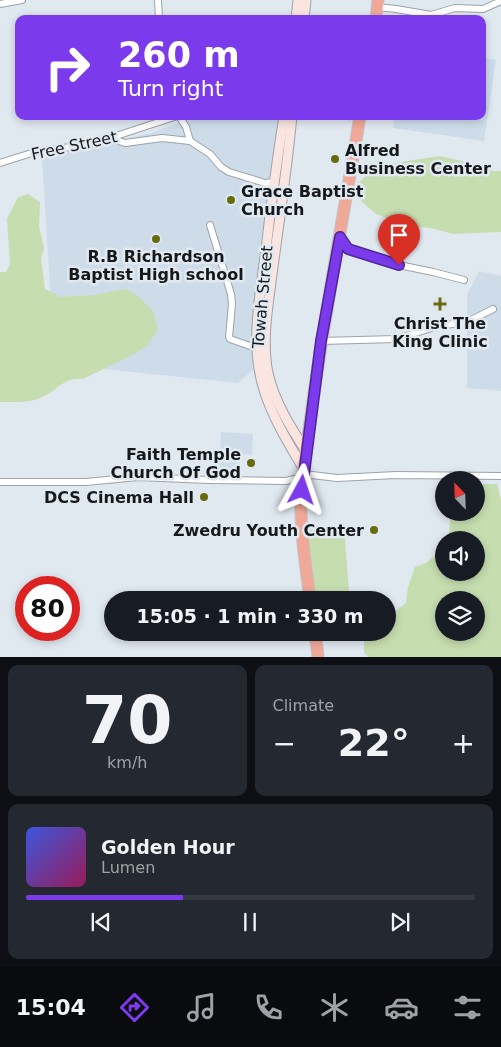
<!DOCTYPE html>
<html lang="en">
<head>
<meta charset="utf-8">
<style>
  :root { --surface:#171b24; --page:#242831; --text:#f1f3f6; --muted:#9ea1a6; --line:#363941; --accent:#7c3aed }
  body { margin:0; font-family:"DejaVu Sans",sans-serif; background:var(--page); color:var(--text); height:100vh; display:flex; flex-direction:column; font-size:19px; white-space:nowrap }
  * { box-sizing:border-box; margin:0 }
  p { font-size:16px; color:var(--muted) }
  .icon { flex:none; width:28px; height:28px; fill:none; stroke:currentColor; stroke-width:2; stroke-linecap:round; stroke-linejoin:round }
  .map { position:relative; height:657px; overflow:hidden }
  .drawer { display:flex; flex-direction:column; gap:8px; padding:8px; background:#0d0f14; flex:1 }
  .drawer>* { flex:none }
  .hud { position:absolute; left:15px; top:15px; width:471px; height:105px; border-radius:10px; box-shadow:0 2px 8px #0003; background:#7c3aed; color:#fff; overflow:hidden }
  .needle { width:32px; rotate:337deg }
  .controls { position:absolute; left:435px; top:471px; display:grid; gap:10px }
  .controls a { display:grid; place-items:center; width:50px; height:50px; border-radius:50%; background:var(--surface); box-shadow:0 2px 8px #0003; font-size:25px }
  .speed { position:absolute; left:15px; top:576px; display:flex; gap:10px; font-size:25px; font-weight:700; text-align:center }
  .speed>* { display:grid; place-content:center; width:65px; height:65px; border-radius:50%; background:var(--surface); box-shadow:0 2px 8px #0003; line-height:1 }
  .speed .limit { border:8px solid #d22; background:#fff; color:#111 }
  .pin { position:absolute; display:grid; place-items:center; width:42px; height:42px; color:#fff; margin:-51px -21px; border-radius:50% 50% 50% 0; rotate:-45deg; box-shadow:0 0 5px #0007 }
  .pin .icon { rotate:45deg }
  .me { position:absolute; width:55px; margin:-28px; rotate:5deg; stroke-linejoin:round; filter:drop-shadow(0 0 4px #0008) }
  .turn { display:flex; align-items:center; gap:18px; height:105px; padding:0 20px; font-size:22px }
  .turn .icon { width:65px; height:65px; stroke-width:2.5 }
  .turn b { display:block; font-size:35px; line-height:42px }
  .big { font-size:38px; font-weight:800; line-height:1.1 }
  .drawer .widget { flex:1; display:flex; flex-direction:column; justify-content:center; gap:8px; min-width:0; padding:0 18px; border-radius:10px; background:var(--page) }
  .drawer .dial { align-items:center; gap:0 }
  .dial b { font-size:65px; line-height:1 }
  .song { display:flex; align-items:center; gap:15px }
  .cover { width:60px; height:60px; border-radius:8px; background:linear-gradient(135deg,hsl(230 70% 55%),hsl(330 70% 35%)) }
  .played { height:5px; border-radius:2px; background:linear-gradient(90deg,var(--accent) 35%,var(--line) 35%) }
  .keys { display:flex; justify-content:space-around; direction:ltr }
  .heat { display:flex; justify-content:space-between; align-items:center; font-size:28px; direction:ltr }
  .drawer .tiles { flex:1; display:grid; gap:8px; grid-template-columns:1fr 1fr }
  .widget:last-child { grid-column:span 2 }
  .trip { position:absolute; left:104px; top:591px; width:292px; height:50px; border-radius:25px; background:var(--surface); box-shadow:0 2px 8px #0003; font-weight:800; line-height:50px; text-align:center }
  .menu { display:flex; height:80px; justify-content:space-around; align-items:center; background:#090b0e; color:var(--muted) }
  .menu .icon { width:35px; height:35px }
  .menu .on { color:var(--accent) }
  .menu b { font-size:22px; color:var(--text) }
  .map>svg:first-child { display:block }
  .built { fill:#cedce9 }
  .green { fill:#c6ddb0; fill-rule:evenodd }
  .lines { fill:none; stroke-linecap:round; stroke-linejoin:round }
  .street-casing { stroke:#9ca3aa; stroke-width:8 }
  .secondary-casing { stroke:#9ca3aa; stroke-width:11 }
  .highway-casing { stroke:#c2c3c4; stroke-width:13 }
  .street { stroke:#fff; stroke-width:6 }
  .secondary { stroke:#fae5e0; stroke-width:9 }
  .highway { stroke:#f0a998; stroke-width:11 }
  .route-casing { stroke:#51269a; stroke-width:12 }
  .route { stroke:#7c3aed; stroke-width:9 }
  .poi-dot { fill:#676b0d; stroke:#e0e8f0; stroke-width:2 }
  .labels { text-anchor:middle; stroke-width:5; stroke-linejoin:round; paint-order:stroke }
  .street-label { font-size:16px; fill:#16191c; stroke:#e0e8f0 }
  .poi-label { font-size:16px; font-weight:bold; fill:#16191c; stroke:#e0e8f0; text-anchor:end }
</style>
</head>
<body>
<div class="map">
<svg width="501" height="657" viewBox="0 0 501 657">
  <rect width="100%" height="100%" fill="#e0e8f0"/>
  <!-- built -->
  <g class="built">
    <polygon points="483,58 496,60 484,141 393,128 395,116 482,116"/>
    <polygon points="199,116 279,116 252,327 254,369 238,383 85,367 55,366 42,158 151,133"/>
    <polygon points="479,271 501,276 501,391 467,388 467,295"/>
    <polygon points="221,432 253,434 252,455 239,454 237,475 219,474"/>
  </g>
  <!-- green -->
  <g class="green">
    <path d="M439,156L466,162L493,171H501V232L453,234L431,228L409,226L376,214L360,200L357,184C361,181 365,176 369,173C385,162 418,160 439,156Z"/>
    <path d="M28,194L40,202L39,227L44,248L41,258L45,289L61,297L93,295L125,289L137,295L153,311L158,329L147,346L134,354L83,379C62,377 57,392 40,398C29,403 12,402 0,402V272H6L10,264L7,219L18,197Z"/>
    <path d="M476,484H497L501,500V657H368L364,653V633L388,632V617L406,603L408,587L415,567L426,563L444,548V572H476V540H448L451,513L476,512ZM444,600H476V632H444Z"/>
    <polygon points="344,527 349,591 313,594 308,530"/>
  </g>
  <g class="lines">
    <defs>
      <g id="street">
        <polyline points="158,0 159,19"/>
        <polyline points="0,4 22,0"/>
        <polyline points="377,7 396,9 431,15 455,8 483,9 501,1"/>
        <polyline points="179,116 186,127 190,141"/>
        <polyline points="110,138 125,143 162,138 190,141 210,154 221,167 229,172 265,183 274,182"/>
        <polyline points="0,163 35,152 77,146 110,138 177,116"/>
        <polyline points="210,225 231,294 232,304 229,337 230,339 253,347"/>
        <polyline points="340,237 348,249 399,265 433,272 464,280"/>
        <polyline points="321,341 396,339 438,326 467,322 493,309"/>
        <polyline points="0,482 86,482 138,477 209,480 286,481 312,475 337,478 396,475 501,476"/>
      </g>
      <g id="secondary">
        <polyline points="296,19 298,0"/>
        <polyline points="304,19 306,0"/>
        <path d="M284,116C277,160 271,205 266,249C260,296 249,347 265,393C274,420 289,444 303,468"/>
        <path d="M292,116C287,167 280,217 273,267C269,300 261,340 268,373C274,401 291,428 306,451"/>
      </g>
      <g id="highway">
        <polyline points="376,19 378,0"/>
        <path d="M310,600C306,566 300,532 301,498C302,468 308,438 312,408C325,310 344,214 360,116"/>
        <polyline points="315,632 318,657"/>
      </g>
    </defs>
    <!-- street casing -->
    <use href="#street" class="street-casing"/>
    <!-- secondary casing -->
    <use href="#secondary" class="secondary-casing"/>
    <!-- highway casing -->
    <use href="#highway" class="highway-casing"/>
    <!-- street -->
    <use href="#street" class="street"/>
    <!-- secondary -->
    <use href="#secondary" class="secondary"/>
    <!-- highway -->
    <use href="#highway" class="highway"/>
  </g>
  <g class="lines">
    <defs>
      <polyline id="route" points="302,490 321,341 340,237 348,249 399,265"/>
    </defs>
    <!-- route casing -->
    <use href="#route" class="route-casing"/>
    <!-- route -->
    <use href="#route" class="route"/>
  </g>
  <!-- markers -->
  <g class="poi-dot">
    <circle cx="335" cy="159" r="5"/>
    <circle cx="231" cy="200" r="5"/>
    <circle cx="156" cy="239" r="5"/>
    <path d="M437.5 296.5h5v5h5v5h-5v5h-5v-5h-5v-5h5z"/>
    <circle cx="251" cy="463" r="5"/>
    <circle cx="204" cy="497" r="5"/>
    <circle cx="374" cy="530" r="5"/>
  </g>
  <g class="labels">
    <!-- street labels -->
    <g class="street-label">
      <text transform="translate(74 145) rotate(-12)" y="6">Free Street</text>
      <text transform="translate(262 297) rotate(-85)" y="6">Towah Street</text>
    </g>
    <!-- poi labels -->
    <g class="poi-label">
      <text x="345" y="156" text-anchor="start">Alfred<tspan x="345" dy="18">Business Center</tspan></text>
      <text x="241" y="197" text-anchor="start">Grace Baptist<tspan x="241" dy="18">Church</tspan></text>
      <text x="156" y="262" text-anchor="middle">R.B Richardson<tspan x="156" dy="18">Baptist High school</tspan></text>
      <text x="440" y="329" text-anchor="middle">Christ The<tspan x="440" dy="18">King Clinic</tspan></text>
      <text x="241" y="460">Faith Temple<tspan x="241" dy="18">Church Of God</tspan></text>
      <text x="194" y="503">DCS Cinema Hall</text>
      <text x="364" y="536">Zwedru Youth Center</text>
    </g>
  </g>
</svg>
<div class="controls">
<a><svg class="needle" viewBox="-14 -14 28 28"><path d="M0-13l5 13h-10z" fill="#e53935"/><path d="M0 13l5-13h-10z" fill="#9ea1a6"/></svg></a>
<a><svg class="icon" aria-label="sound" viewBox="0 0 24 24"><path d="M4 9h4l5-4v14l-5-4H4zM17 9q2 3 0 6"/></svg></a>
<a><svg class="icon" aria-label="layers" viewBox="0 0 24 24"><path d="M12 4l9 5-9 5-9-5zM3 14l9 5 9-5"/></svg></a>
</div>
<div class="speed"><div class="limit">80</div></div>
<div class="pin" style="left:399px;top:265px;background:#d93025"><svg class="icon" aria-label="arrive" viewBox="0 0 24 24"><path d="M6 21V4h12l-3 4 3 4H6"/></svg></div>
<svg class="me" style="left:302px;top:490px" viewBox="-20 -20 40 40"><path d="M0-17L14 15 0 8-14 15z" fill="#7c3aed" stroke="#fff" stroke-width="4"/></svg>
<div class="trip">15:05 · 1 min · 330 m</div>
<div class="hud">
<div class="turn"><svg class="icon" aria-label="right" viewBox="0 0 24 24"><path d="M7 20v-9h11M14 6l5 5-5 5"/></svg><div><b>260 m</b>Turn right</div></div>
</div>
</div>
<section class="drawer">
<div class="tiles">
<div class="widget dial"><b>70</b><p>km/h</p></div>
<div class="widget"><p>Climate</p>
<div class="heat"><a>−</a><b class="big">22°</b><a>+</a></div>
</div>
<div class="widget">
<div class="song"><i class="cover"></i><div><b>Golden Hour</b><p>Lumen</p></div></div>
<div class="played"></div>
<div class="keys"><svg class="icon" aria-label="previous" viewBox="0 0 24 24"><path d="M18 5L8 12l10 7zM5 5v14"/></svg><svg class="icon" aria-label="pause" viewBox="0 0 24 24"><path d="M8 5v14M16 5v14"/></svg><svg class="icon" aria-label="next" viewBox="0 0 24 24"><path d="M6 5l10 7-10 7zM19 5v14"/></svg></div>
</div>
</div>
</section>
<nav class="menu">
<b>15:04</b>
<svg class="icon on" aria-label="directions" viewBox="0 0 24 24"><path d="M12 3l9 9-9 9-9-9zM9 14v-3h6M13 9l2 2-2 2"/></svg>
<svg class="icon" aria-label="music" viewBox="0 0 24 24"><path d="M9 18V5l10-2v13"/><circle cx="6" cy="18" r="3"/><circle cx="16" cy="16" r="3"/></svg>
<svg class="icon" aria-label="phone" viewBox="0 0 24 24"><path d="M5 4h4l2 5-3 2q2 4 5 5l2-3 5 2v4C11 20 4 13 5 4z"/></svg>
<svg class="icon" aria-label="climate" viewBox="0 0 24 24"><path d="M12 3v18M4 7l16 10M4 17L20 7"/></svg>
<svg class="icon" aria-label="car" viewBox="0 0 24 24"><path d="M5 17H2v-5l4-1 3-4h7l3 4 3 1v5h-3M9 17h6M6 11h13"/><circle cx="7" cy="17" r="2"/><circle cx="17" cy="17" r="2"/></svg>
<svg class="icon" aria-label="filters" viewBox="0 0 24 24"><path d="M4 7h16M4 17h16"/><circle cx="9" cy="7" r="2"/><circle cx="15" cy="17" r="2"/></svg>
</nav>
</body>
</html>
